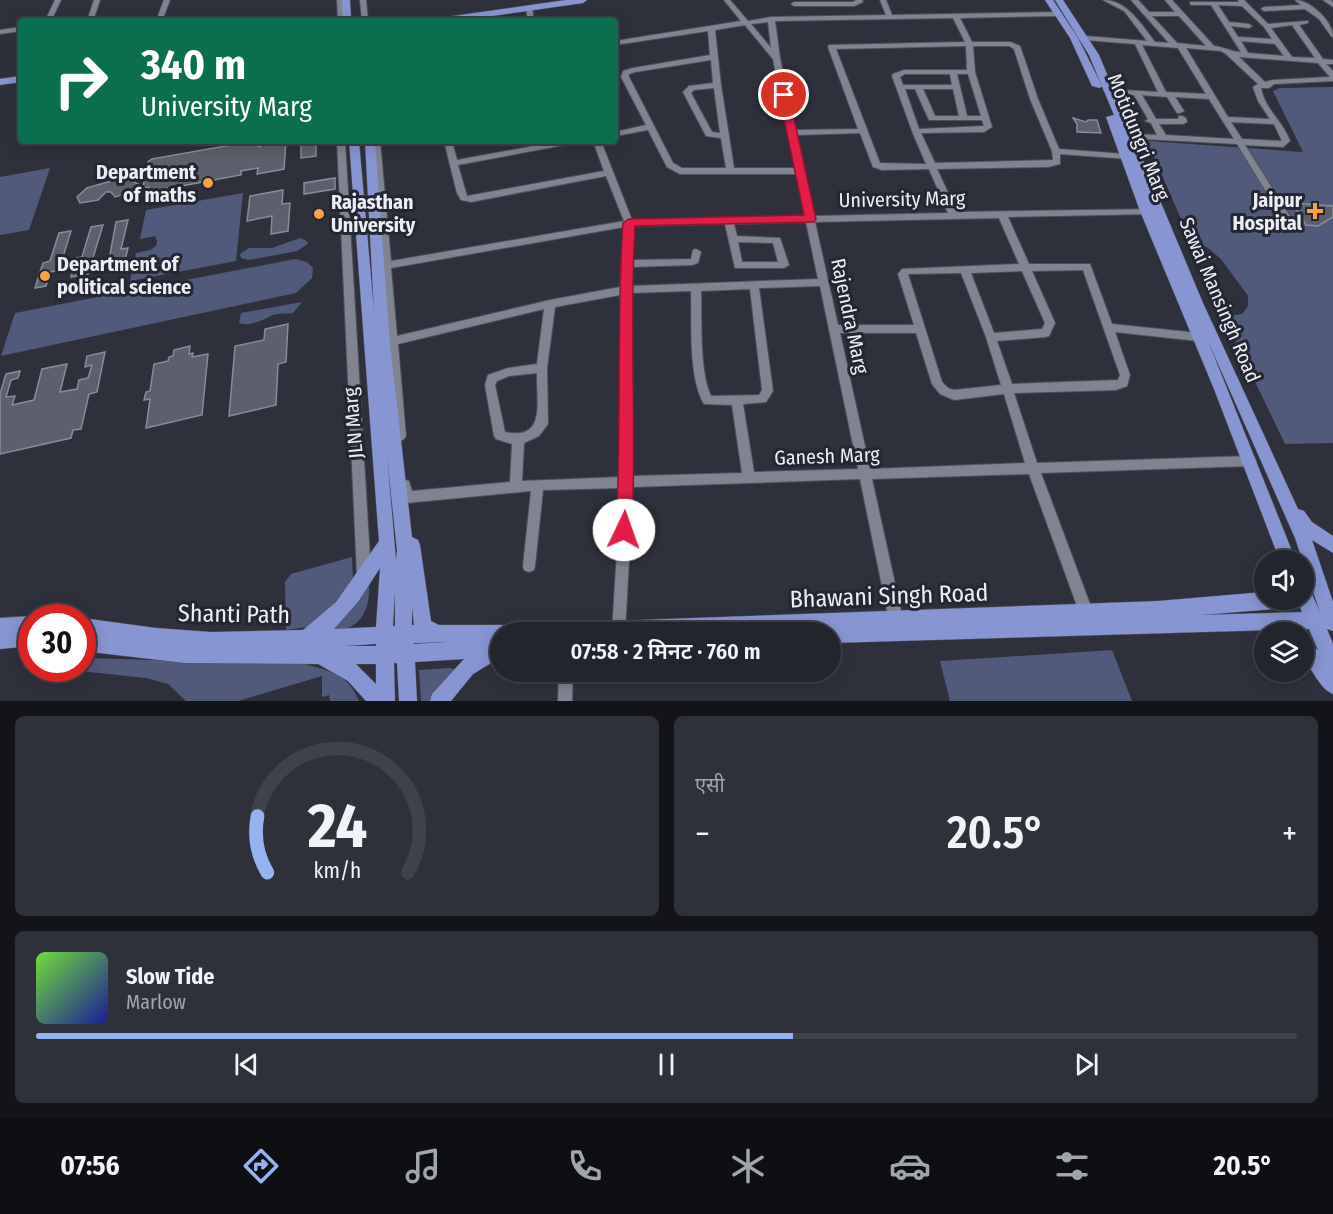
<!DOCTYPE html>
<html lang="hi">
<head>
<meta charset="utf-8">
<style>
  :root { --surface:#22252d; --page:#2e3139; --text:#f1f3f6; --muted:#a2a5aa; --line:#3f4249; --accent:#95b2f1 }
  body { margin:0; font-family:"Fira Sans Condensed","Noto Sans Devanagari",sans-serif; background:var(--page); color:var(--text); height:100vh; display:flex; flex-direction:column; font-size:22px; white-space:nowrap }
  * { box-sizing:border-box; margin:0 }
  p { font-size:20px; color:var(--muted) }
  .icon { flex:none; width:33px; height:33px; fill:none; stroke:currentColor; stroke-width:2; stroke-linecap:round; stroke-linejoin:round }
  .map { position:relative; height:701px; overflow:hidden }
  .panel { display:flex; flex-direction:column; gap:15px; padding:15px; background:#131419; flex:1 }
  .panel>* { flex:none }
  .hud { position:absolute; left:18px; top:18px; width:600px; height:126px; border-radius:6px; box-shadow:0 3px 15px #0003,0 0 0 2px var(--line); background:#0b6e4f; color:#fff; overflow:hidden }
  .tools { position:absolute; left:1254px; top:550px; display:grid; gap:12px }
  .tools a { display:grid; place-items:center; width:60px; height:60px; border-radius:50%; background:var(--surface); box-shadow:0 3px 15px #0003,0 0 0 2px var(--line); font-size:30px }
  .speed { position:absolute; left:18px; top:604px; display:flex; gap:12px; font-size:30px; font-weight:700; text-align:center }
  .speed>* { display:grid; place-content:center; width:78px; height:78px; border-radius:50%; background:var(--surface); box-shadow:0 3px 15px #0003,0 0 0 2px var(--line); line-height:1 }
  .speed .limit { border:9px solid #d22; background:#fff; color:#111 }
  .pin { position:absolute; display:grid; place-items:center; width:51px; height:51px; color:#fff; margin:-26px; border:3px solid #fff; border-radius:50%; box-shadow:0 2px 6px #0007 }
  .me { position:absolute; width:66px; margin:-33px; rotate:3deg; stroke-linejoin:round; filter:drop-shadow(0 0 4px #0008) }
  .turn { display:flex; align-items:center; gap:21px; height:126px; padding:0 24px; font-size:27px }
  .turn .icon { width:78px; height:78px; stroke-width:2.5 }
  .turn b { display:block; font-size:42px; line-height:51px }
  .big { font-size:45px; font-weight:600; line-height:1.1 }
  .panel .card { flex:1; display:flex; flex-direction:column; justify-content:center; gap:9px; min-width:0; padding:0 21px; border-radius:9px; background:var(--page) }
  .panel .dial { align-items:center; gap:0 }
  .dial svg { height:156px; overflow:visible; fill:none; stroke:var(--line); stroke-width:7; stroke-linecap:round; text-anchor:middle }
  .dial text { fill:var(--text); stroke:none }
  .song { display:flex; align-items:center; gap:18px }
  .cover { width:72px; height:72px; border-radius:9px; background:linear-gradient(135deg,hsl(100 70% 55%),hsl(240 70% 35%)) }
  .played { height:6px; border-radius:3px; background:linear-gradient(90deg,var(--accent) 60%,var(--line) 60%) }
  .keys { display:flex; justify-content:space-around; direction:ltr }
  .heat { display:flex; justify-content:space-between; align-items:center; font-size:33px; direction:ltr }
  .panel .tiles { flex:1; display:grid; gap:15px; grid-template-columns:1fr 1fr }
  .card:last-child { grid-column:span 2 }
  .trip { position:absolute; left:490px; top:622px; width:351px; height:60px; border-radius:30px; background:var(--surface); box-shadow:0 3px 15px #0003,0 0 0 2px var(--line); font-weight:600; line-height:60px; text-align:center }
  .menu { display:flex; height:96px; justify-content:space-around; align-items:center; background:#0e0f12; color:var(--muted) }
  .menu .icon { width:42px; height:42px }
  .menu .selected { color:var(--accent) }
  .menu b { font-size:27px; color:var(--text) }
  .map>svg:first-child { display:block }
  .green { fill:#515a7b }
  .building { fill:#5c606c; stroke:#888c99; stroke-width:1.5 }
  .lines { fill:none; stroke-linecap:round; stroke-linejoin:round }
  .minor-casing { stroke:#4e505a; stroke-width:2 }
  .major-casing { stroke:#4e505a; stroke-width:1 }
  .minor { fill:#808491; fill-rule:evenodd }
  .major { fill:#8795d2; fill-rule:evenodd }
  .route { fill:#e11d48; stroke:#92132f; stroke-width:1.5 }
  .poi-dot { fill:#f7a149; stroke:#242732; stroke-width:2 }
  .labels { text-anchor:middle; stroke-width:6; stroke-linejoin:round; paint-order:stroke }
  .street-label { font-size:20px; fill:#eceef6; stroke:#242732 }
  .poi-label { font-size:20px; font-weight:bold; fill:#eceef6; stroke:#242732; text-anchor:end }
  .near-street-label { font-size:24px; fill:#eceef6; stroke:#242732 }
</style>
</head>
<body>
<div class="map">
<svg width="1333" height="701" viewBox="0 0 1333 701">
  <rect width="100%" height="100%" fill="#2e313c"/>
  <!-- green -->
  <g class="green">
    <polygon points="1333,87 1333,443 1285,444 1224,317 1242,314 1248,306 1248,296 1221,259 1208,248 1190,239 1147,141 1303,152 1273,91 1280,88"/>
    <polygon points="50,168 29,230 0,235 0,177"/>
    <polygon points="243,193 236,261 130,281 136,253 150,250 156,246 157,241 155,236 140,239 146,210"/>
    <polygon points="300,238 307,241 308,244 297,251 249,260 241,258 240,254 249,248 272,248"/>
    <polygon points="295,259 307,262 313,268 312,278 296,293 1,356 15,313"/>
    <path d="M302,302L293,313C287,314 278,313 273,315C262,320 251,327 239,323L241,313Z"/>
    <polygon points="352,557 353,582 314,626 286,630 285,582 291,574"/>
    <path d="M369,581C370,598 368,618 350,627C343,630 333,630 326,631Z"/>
    <polygon points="1112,650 1132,701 950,701 940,661"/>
    <path d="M83,658L305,664C332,672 348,674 359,701H330L329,695L322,697V676L238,701H186L168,684L146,678L80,671L77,669H82Z"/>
    <polygon points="450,668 456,670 432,701 421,701 419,670"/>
  </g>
  <!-- building -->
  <g class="building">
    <polygon points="1073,118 1086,122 1088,120 1097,120 1101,133 1077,132 1077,124"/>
    <polygon points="269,141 286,141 284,169 257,174 258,168 241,171 241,175 149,192 149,187 115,197 111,192 106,192 98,200 80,203 77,197 87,188 118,179 121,182 131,180 143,187 148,162 152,159 248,142 260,147 260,142"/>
    <polygon points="301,141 316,141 316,156 301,158"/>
    <polygon points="335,178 335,189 304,194 304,183"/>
    <polygon points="283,190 282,204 290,203 288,231 271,234 272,216 247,221 250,196"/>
    <polygon points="1292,203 1333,206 1333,217 1318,226 1306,225"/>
    <polygon points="128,220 121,249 128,248 122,272 114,273 115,268 111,268 113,260 109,260 116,222"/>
    <polygon points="103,225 88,274 71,277 76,258 82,257 91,227"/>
    <polygon points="71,231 62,260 59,260 56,271 50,272 46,286 35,288 43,263 50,261 59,233"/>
    <polygon points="288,324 286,362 278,364 276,405 229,416 235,346 264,340 265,329"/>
    <polygon points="190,346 189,354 193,353 192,357 208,354 202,415 146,428 150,399 144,400 146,392 150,391 154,364 168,361 169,357 173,356 174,350"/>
    <polygon points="105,352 97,392 89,394 81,429 73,430 71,438 0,454 0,394 6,374 20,371 18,378 11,380 6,397 15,396 12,405 34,400 42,369 67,364 60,392 77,389 79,380 88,378 92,365 85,367 87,356"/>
  </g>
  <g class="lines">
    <defs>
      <g id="minor">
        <polygon points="55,0 61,0 51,21 45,21"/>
        <polygon points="94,0 100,0 93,21 87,21"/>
        <polygon points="164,0 170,0 162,21 156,21"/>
        <polygon points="337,0 343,0 344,21 338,21"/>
        <polygon points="360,0 366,0 368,21 362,21"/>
        <path d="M724,0H730L748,21L771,17L886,15L880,0H886L892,15L1059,12L1062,14L1059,16L960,18L972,42H1010L1020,46L1038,99L1059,149L1125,154L1128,155V159L1060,154V164L1048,167L937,169L957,212L1157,209V213L1154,214L1008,217L1029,264H1090L1112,324L1198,333L1202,334L1203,337L1202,340L1198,341L1115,332L1130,375L1127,386L1116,390L1014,393L1037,463L1250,456L1254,457L1256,461L1254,465L1250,466L1041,473L1093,612L1091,617L1086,619L1081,617L1029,474L872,479L903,620L901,625L896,627L891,625L889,620L860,479L633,487L625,633H613L612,631L621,488L543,490L535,566L534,570L529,572L524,570L523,566L531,491L406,503L402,501L399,485L401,481L405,480L409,481L412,491L510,482L512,444L496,439L494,436L485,385L488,375L508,368L537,364L544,309L398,344L406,436L404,439L400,441L396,439L394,436L388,347L382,346L381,343L382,340L387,339L382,270L375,269L373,267L375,265L381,263L372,141H380L391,261L624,221L606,176L471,202L461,200L457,193L444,141H452L457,160L561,141H579L575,143L458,165L467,196L604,171L593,141H601L632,220L805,216L796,174H680L667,167L648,130L615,136V132L646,125L621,77L623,71L633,68L710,55L708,31L615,45V41L741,21ZM953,18L965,42L829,45L828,47L858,129L795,130L780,58L775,21ZM768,22L771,48L751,24ZM745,25L773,59L795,168H734L721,85L715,30ZM966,46L967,70H904L893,74L892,76L912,131L926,164L880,163L836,49ZM973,46H1009L1014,49L1030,99L1052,151L1053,160L935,163L921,133L984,132L992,127L975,72ZM711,60L713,83L689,86L683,92L706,136L721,138L726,168H682L673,163L629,77V74L635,72ZM905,74H950L952,85H903L900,77ZM957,74H968L981,116H967ZM714,88L720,133L712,132L691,93L694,90ZM905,89H915L929,120H982L984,126L919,129ZM923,89H953L959,116H935ZM860,133L873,167L882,170L929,169L948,213L814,216L797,135ZM999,218L1019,264L902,269L898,274L914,325H838L815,222ZM806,222L818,279L630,286L631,267L692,265L698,263L701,252L696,249L693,250L691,259L632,260L633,226L725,224L735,268H784L789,265L780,238L737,236L734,224ZM624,227L620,287L550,300L397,336L391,268ZM738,242L773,243L778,262H742ZM1083,270L1120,375L1118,380L1012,384L997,341L1045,337L1049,336L1055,323L1032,271ZM1022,271L1045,323L1042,329L994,333L971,273ZM961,273L986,337L1001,385L954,390L948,388L942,382L908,274ZM820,286L858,469L754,472L743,404L766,402L773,391L759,288ZM750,289L762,390L759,395L711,396C699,371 702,319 701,291ZM691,291C692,323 688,377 704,404L732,405L742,473L633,476L630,293ZM620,295L621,477L522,481L524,443L539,436L548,424L547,368L555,307ZM840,333H916L932,384L940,394L954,400L1004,394L1025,463L870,469ZM537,373C536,401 547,441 505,432L495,385L497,381L509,376Z"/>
        <polygon points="856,0 862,0 863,2 854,6 794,6 791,4 794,2 853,2"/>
        <path d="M1103,0C1127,0 1141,24 1155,42L1169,43L1131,0H1138L1149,12H1175L1165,0H1172L1214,46C1224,47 1231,52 1241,52L1211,5H1192L1190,4V2H1239L1238,0H1244L1268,24L1308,21V23L1299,25L1323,59L1333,60V64H1326L1333,71V81L1274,84L1269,88H1261C1265,110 1283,121 1290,141L1283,147L1245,145L1298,229L1296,231H1290L1237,144L1125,138L1124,136L1128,134L1157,135L1151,123L1145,121L1148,119L1134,95L1108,93L1104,91L1105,89L1158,92L1135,44L1085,40L1082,38L1085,36L1147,41L1124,11ZM1218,5L1242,6L1264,27L1272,39L1238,37L1231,26L1249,28L1252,26L1249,24L1229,22ZM1152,16H1179L1206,46L1177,43ZM1292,25L1315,58L1292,57L1271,28ZM1241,41L1275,44L1284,56L1248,53ZM1142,45L1178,48L1206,94L1166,92ZM1186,48L1221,51L1226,54L1258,84L1253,87L1258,101L1270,119L1228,117ZM1239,57L1318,63L1330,77L1273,80L1265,82ZM1142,95L1167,97L1177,113H1180L1184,111L1175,97L1209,99L1234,139L1166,135L1159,124H1183L1187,122L1186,118L1182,116H1179L1178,119H1156ZM1231,122L1274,124L1282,141L1242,139Z"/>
        <path d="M1295,0C1310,0 1333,21 1333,37L1331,36L1319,19L1305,9L1264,11L1261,9L1264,7L1301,5Z"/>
        <polygon points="1323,0 1330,0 1333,2 1333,7"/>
        <polygon points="529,6 532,8 534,21 528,21 526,8"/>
        <polygon points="21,27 21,31 0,34 0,30"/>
        <polygon points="337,141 345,141 371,575 369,580 364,581 359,580 357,575"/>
        <polygon points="559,672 573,672 572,701 558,701"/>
      </g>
      <g id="major">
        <polygon points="342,0 350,0 351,17 357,16 368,21 341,21 343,19"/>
        <polygon points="566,0 587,0 583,3 457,21 435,21 439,18"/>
        <polygon points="1045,0 1053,0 1078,38 1102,86 1100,88 1092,86 1070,38"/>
        <path d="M1055,0H1063L1099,55L1203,303L1298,509L1304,511L1312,522L1333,536V553L1312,540L1333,602V631L1327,629L1333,644V694C1320,689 1314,671 1304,661V641L1318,650L1309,629L831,643V633H823L824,631L754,633H501V657L473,674L451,701H430L432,694L464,659L415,662L417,701H399L397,663H394L395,701H366L348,681L318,664L185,663L82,651V618L156,628L211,632L303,630L336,602L379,541L349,141H359L374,311L365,141H375L390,344L412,537L418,540L420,545L431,621L439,625H503L1158,601L1264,592V600H1283L1280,606L1274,609L1200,615L1302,612L1297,600H1304V588L1310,590L1320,612L1295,538L1208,341L1296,561H1280L1214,389L1140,211L1106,117L1114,115L1089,55ZM387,455L397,551L396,560ZM380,568L376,627L334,629L358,602ZM395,591V626H393ZM412,607L414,625H412ZM447,642L414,644V643ZM376,644V646H344ZM356,664H376V684Z"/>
        <polygon points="21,76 21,82 0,85 0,79"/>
        <polygon points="32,616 36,618 32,618 32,646 0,649 0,618"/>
      </g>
    </defs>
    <!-- minor casing -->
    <use href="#minor" class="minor-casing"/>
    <!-- major casing -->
    <use href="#major" class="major-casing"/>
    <!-- minor -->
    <use href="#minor" class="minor"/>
    <!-- major -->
    <use href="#major" class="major"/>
  </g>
  <!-- route -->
  <path class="route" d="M784,92L789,95L816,219L814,222L635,226C629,328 637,429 632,530L630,536L624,538L618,536L616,530C622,428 616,325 623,223L629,219L804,215L779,95Z"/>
  <!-- markers -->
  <g class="poi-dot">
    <circle cx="208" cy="183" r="6"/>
    <path d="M1312 202h6v6h6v6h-6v6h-6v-6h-6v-6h6z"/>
    <circle cx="319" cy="214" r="6"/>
    <circle cx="45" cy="276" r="6"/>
  </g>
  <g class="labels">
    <!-- street labels -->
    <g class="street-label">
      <text transform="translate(1139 137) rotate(68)" y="7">Motidungri Marg</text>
      <text transform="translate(902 199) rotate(-1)" y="7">University Marg</text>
      <text transform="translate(1220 300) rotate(67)" y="7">Sawai Mansingh Road</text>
      <text transform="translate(850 316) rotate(78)" y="7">Rajendra Marg</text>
      <text transform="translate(353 423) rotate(-95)" y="7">JLN Marg</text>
      <text transform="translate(827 456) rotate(-2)" y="7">Ganesh Marg</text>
    </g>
    <!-- poi labels -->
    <g class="poi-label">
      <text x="196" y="179">Department<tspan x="196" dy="23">of maths</tspan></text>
      <text x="1302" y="207">Jaipur<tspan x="1302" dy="23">Hospital</tspan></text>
      <text x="331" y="209" text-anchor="start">Rajasthan<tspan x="331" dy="23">University</tspan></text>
      <text x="57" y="271" text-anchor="start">Department of<tspan x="57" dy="23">political science</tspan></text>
    </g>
    <!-- near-street labels -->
    <g class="near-street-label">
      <text transform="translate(889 596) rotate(-2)" y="8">Bhawani Singh Road</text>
      <text transform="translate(234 614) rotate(1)" y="8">Shanti Path</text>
    </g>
  </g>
</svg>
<div class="tools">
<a><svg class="icon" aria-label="sound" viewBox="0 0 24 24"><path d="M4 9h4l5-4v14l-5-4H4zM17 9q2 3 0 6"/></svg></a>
<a><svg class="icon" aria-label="layers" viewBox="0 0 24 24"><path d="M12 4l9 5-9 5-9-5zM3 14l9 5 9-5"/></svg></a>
</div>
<div class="speed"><div class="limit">30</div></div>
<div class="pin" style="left:784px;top:95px;background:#d93025"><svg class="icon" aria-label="arrive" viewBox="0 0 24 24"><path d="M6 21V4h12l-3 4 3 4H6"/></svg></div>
<svg class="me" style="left:624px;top:530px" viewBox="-20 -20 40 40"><circle r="19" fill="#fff"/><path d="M0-13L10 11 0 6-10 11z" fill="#e11d48"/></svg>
<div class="trip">07:58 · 2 मिनट · 760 m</div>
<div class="hud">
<div class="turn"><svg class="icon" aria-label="right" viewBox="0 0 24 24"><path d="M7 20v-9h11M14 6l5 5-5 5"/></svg><div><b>340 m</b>University Marg</div></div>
</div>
</div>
<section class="panel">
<div class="tiles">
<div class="card dial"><svg viewBox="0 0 100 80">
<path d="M14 69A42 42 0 1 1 86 69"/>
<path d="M14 69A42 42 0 0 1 9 40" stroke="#95b2f1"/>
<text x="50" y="56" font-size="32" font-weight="700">24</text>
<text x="50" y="72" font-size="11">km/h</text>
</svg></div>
<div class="card"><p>एसी</p>
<div class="heat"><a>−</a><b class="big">20.5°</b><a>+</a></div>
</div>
<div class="card">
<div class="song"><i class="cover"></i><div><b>Slow Tide</b><p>Marlow</p></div></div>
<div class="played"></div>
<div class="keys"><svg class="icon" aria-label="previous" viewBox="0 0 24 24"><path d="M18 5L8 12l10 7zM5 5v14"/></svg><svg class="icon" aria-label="pause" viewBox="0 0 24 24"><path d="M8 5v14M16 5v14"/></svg><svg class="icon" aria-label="next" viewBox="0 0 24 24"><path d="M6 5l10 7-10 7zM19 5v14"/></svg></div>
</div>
</div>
</section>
<nav class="menu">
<b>07:56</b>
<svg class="icon selected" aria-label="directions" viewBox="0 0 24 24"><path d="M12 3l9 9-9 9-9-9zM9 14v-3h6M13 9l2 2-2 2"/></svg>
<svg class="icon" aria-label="music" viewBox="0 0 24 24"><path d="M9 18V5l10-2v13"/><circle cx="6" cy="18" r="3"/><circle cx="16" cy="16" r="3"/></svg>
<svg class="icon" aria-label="phone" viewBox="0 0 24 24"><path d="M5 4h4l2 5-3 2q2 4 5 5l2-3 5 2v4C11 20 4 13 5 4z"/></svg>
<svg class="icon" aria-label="climate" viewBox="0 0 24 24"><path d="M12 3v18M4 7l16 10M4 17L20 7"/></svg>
<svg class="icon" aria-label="car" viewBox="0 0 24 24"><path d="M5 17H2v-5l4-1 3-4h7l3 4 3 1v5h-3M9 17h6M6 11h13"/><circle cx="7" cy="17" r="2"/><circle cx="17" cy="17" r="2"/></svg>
<svg class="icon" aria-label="filters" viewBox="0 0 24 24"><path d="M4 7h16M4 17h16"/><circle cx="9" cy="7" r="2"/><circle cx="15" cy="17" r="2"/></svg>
<b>20.5°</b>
</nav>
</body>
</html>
